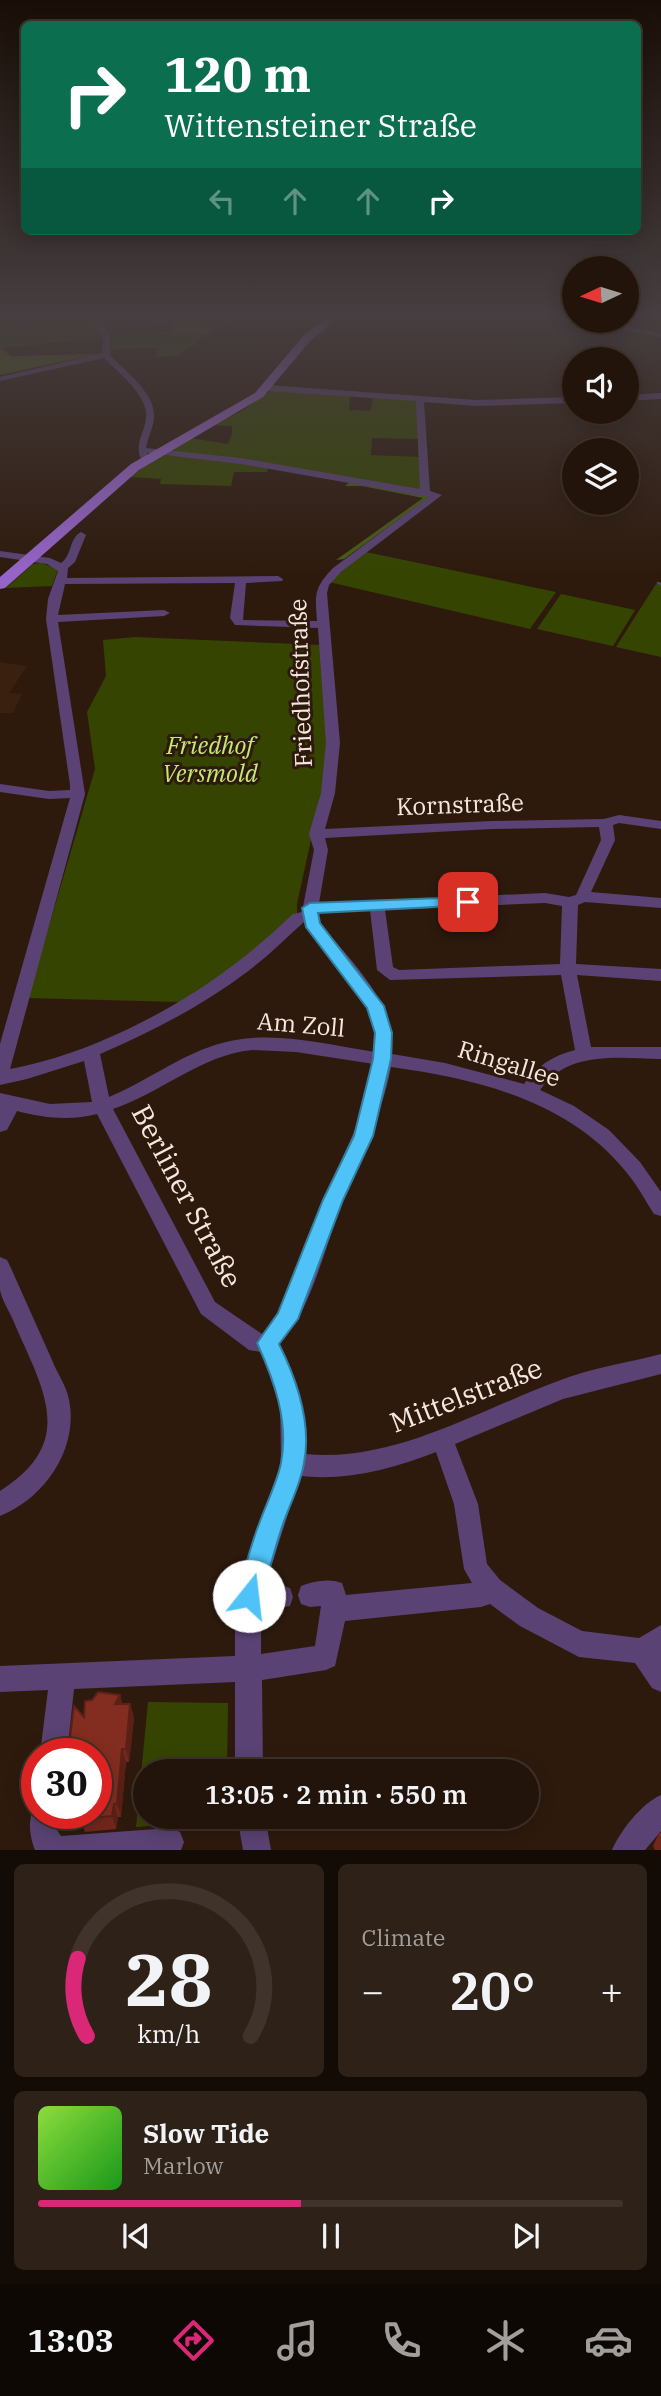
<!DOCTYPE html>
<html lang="en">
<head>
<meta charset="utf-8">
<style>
  :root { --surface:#22140a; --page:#2e2118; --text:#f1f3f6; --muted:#a29e9c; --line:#3f332b; --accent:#db2777 }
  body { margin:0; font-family:"IBM Plex Serif",serif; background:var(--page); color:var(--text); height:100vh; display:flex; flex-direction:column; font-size:26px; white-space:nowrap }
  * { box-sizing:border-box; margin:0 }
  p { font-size:23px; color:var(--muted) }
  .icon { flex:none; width:38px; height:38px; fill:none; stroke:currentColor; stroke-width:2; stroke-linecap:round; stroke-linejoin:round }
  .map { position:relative; height:1850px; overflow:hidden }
  .side { display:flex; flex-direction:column; gap:14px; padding:14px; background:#130b06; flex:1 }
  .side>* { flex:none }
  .hud { position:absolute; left:21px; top:21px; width:620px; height:214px; border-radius:10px; box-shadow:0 4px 18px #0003,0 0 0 2px var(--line); background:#0b6e4f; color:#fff; overflow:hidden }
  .needle { width:46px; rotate:266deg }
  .controls { position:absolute; left:562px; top:256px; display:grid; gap:14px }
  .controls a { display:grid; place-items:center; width:77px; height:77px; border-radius:50%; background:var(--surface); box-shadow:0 4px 18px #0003,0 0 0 2px var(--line); font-size:35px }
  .speed { position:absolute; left:21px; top:1738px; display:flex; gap:14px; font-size:35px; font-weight:700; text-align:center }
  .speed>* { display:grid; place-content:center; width:91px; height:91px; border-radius:50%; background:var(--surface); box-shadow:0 4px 18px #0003,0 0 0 2px var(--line); line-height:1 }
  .speed .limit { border:10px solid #d22; background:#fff; color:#111 }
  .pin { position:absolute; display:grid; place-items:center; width:60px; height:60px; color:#fff; margin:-30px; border-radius:14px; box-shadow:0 4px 10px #0006 }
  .me { position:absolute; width:77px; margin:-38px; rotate:16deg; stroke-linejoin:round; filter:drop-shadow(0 0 5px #0008) }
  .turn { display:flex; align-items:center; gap:24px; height:147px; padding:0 28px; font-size:32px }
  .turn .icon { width:91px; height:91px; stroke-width:2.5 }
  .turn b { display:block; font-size:49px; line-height:60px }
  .lanes { display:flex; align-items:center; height:66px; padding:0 28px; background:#0003; justify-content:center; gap:35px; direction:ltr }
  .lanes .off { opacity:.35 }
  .big { font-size:52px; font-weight:600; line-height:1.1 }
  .side .tile { flex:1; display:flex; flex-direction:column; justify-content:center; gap:10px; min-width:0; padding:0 24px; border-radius:10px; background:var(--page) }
  .side .dial { align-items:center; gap:0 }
  .dial svg { height:182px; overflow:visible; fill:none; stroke:var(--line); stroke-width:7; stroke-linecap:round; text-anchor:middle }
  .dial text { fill:var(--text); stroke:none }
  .song { display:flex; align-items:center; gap:21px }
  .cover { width:84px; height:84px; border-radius:10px; background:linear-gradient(135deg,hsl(90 70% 55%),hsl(120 70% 35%)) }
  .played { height:7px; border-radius:4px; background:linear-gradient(90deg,var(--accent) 45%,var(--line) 45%) }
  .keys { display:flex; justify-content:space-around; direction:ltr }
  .heat { display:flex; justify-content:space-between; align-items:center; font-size:38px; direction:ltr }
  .side .tiles { flex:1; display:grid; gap:14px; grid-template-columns:1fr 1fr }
  .tile:last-child { grid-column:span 2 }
  .trip { position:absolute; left:133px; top:1759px; width:406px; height:70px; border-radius:35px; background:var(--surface); box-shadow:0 4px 18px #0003,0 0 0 2px var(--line); font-weight:600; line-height:70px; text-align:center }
  .tab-bar { display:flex; height:112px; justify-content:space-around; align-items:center; background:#0e0804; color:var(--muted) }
  .tab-bar .icon { width:49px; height:49px }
  .tab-bar .active { color:var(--accent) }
  .tab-bar b { font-size:32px; color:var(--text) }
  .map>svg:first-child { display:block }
  .built { fill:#39200f }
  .green { fill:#354501 }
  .forest { fill:#485b15 }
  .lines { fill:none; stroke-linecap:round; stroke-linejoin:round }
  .stream { stroke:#4b4d50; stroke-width:2.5 }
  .minor { fill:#5a4374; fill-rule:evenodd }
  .major { fill:#9564c8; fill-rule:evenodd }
  .wall { fill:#71271c }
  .shaded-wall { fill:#5c2016 }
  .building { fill:#832d20; stroke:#5c2016; stroke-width:2 }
  .route { fill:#4fc3f7; stroke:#337fa1; stroke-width:2 }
  .labels { text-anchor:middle; stroke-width:6; stroke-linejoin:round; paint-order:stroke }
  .street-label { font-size:24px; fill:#f6e8e0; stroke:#2e1a0d }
  .park-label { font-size:24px; font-style:italic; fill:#c5ea74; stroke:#2e1a0d }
  .near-street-label { font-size:28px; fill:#f6e8e0; stroke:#2e1a0d }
</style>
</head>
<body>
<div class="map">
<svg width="661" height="1850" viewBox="0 0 661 1850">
  <rect width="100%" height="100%" fill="#2e1a0d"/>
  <!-- built -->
  <polygon class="built" points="0,662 27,666 9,693 22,694 13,713 0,713"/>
  <!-- green -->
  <g class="green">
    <polygon points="156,315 231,315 213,327 150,321"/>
    <polygon points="85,316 105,337 0,348 0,326"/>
    <polygon points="114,333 208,333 178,356 155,357 157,348 110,349"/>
    <polygon points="271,390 350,395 349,410 371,411 373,397 418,401 420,439 372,438 371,455 420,457 422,490 253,461 164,453 190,438 228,444 232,434 232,426 214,425 242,411"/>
    <polygon points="160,455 226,460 268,466 267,472 234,472 231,486 160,484 161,479 130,477"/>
    <polygon points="366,552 556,592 530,629 329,582"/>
    <polygon points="41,563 58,569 52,586 6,588 33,564"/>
    <polygon points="656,584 661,585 661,657 616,647"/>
    <polygon points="561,594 635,610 613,646 537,629"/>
    <polygon points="135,637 320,645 327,716 327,766 297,904 297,913 239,966 180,1002 28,998 95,769 87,712 106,676 103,640"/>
    <polygon points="148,1702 228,1703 227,1771 145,1771 145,1816 226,1816 226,1820 136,1827"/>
  </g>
  <!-- forest -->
  <g class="forest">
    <polygon points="231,315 237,315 208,333 114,333 169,332 174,323 213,327"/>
    <polygon points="0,348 11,356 97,354 0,375"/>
    <polygon points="350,482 431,496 344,559 336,560 423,498 362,486 345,486"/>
  </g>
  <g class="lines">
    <!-- stream -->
    <polyline class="stream" points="658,583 661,584"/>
    <!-- minor -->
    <g class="minor">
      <path d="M83,314H91L110,333V355C124,370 153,391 154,414C155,425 148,436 146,448L241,458L420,489L416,401L267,391L263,388L267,385L476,400L574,397V403L476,406L424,402L430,491L442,495L341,572L329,585L327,593L340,743L335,793L325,829L492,821L604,819L619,815L661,821V829L619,823L613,825L615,840L591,892L661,898V908L585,902L578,905L576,964L661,969V981L577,975L591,1047H661V1059C619,1058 567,1050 540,1090L574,1106L609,1130L640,1162L661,1192V1216L654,1214C645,1200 637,1185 627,1173C570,1101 478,1079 391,1067C382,1116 358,1161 340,1208C323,1253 312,1308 279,1345C298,1380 306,1414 305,1454C393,1463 477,1411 558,1381C591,1368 627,1363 661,1354V1374L563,1399L455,1444L478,1504L487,1564L500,1580L538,1608L582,1631L639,1638L661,1625V1692L652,1688L635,1663L579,1657L520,1626L490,1604L481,1607L345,1621L335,1666L326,1670L262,1680L263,1771H235V1682L74,1689L67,1754H40L48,1690L0,1692V1666L235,1656V1600L255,1535L281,1464L280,1404L272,1375L261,1352L249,1350L201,1314L97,1114C71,1121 43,1118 17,1111L7,1130L0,1132V1093L50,1104L92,1102L84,1061L27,1079L0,1085V1044L70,798L49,799L0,792V784L49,791L70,790V785L46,619L48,599L58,571L47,564L0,557V551L50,558L61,563C72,556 69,538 81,532L86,535L75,562L68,568L67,578L278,576L283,579L282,581L246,583L243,620L317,621C315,594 314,588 333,568L429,497L241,464L147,453L148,461H142C132,442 148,430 146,412C143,391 118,372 104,358L0,381V377L102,353L103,335ZM235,583L230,618L235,625L318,628L326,743L321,793L309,834L314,850L302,912L293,914C275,931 256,948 236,963C174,1011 87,1055 10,1069L85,794L58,622L164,616L170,613L164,610L58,615L65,584ZM599,827L601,840L576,895L569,897L545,893L319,903L328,850L325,838L492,829ZM545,903L562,906L560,964L399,970L393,967L385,910ZM370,910L377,970L390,980L561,975L575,1050C552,1056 537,1066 524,1084L445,1063L392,1054C397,1002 349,960 319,922L317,913ZM304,922C329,963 381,998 375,1052C323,1044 267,1028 215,1045C178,1057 145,1082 109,1097L100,1054C151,1032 202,1006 247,972C267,957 285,939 304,922ZM252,1050L296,1052L374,1064C367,1114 340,1160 321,1206C304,1249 294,1299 262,1334L215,1302L113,1109C161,1093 201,1055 252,1050ZM436,1452L454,1504L464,1569L472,1583L346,1595L342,1583C329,1578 314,1581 301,1586L298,1595L301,1604L310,1607L321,1606L315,1646L261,1654V1611L290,1606L293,1597L290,1588L281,1585L265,1586L300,1476C348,1481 392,1469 436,1452Z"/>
      <polygon points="528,314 548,314 661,333 661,337"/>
      <polygon points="661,393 661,399 626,401 626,395"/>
      <path d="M0,1257L7,1260L10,1266C24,1297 38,1329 52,1360C57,1373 67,1387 69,1400C79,1449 44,1499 0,1516V1491C79,1441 42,1388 13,1320C9,1311 2,1300 0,1290C0,1280 0,1268 0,1257Z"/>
      <path d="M661,1795V1831L645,1850H612C620,1831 642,1803 661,1795Z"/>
      <path d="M37,1802V1813H59L57,1830L61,1836L170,1828L180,1832L184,1842L181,1850H35C29,1834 27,1817 37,1802Z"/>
      <polygon points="237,1816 265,1816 271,1850 243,1850"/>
    </g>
    <!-- major -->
    <polygon class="major" points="331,314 343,314 311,340 263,397 139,470 5,588 0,589 0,577 131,464 255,393 303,336"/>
  </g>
  <!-- wall -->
  <g class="wall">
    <polygon points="120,1695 122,1704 130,1704 134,1718 129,1762 126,1762 121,1817 118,1817 116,1829 85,1832 81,1820 66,1820 63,1813 96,1813 92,1700"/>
    <polygon points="661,1832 661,1850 655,1850 653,1846 659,1833"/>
  </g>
  <!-- shaded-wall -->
  <g class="shaded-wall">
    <polygon points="120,1695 123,1709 115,1704"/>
    <polygon points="130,1704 134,1718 129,1762 126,1749"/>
    <polygon points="122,1749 126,1762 121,1817 117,1804"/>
    <polygon points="114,1804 118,1817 116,1829 112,1816"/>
  </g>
  <!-- building -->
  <polygon class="building" points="98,1692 120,1695 115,1704 130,1704 126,1749 122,1749 117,1804 114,1804 112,1816 80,1819 81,1813 96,1813 96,1754 68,1754 74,1706 84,1717 85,1701 92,1700"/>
  <!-- sky -->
  <linearGradient id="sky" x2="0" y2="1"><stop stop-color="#190e07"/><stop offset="0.55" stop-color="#463e40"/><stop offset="1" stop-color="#463e40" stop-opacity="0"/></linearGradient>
  <rect width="661" height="574" fill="url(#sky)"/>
  <!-- route -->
  <path class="route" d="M468,897L474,898L476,902L474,905L318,913L320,923L384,1006L392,1033L391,1059L373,1136L343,1200L298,1319L279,1344C297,1380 312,1422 304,1463C301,1483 290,1504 283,1524C275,1547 269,1572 262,1596L258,1605L249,1609L240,1605L237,1596C244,1572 250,1547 259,1524C266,1504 277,1483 281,1463C289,1421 274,1380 257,1343L278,1313L323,1200L354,1136L373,1059L375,1033L367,1008L306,927L302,908L310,903Z"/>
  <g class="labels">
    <!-- street labels -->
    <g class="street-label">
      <text transform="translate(301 683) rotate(-92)" y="8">Friedhofstraße</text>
      <text transform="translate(460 805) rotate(-2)" y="8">Kornstraße</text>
      <text transform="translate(301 1025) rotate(5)" y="8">Am Zoll</text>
      <text transform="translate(509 1064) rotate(17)" y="8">Ringallee</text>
    </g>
    <!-- park labels -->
    <g class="park-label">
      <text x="210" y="754">Friedhof<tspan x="210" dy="28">Versmold</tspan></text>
    </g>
    <!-- near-street labels -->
    <g class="near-street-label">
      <text transform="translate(187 1196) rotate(62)" y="10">Berliner Straße</text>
      <text transform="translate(466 1395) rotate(-21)" y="10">Mittelstraße</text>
    </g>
  </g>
</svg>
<div class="controls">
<a><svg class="needle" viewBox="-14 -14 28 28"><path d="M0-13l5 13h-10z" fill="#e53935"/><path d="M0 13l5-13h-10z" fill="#a29e9c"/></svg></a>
<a><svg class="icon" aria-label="sound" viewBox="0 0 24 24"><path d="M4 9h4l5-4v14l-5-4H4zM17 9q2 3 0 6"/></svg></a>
<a><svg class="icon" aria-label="layers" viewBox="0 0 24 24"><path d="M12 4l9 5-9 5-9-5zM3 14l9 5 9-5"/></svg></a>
</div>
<div class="speed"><div class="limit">30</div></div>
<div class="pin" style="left:468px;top:902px;background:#d93025"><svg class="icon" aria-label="arrive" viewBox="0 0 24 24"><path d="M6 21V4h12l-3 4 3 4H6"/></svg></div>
<svg class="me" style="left:249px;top:1596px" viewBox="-20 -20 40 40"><circle r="19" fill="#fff"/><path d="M0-13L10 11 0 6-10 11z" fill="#4fc3f7"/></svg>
<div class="trip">13:05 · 2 min · 550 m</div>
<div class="hud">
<div class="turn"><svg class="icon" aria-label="right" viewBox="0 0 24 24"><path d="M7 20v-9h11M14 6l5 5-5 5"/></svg><div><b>120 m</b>Wittensteiner Straße</div></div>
<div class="lanes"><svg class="icon off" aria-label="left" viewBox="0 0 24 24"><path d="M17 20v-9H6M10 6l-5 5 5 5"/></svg><svg class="icon off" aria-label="ahead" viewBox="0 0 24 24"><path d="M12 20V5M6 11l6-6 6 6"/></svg><svg class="icon off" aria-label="ahead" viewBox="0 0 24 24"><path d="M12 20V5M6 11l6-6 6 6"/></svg><svg class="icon" aria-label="right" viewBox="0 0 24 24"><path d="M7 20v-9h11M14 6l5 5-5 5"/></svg></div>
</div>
</div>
<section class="side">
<div class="tiles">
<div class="tile dial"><svg viewBox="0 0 100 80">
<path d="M14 69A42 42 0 1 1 86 69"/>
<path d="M14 69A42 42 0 0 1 10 35" stroke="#db2777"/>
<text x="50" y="56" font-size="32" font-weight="700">28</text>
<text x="50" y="72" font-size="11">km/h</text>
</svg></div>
<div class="tile"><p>Climate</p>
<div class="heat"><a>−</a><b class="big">20°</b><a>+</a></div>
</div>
<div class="tile">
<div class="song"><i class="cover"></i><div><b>Slow Tide</b><p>Marlow</p></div></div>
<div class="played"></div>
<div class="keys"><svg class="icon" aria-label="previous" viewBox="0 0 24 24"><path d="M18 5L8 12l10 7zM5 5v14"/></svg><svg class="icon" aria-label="pause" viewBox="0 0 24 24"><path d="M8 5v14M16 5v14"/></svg><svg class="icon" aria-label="next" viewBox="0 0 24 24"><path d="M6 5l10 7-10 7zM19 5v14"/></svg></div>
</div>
</div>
</section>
<nav class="tab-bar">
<b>13:03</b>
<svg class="icon active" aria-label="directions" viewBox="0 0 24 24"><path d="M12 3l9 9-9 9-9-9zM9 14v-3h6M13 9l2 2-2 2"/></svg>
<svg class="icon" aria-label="music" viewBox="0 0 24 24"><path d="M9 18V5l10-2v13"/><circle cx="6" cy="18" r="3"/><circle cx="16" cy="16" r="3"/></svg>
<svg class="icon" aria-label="phone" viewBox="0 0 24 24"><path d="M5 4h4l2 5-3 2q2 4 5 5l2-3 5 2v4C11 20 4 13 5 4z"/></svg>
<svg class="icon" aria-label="climate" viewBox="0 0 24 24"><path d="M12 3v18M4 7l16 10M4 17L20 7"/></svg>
<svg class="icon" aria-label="car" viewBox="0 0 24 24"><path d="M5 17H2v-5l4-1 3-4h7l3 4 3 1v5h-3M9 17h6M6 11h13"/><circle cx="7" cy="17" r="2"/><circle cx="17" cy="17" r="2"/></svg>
</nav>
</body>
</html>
